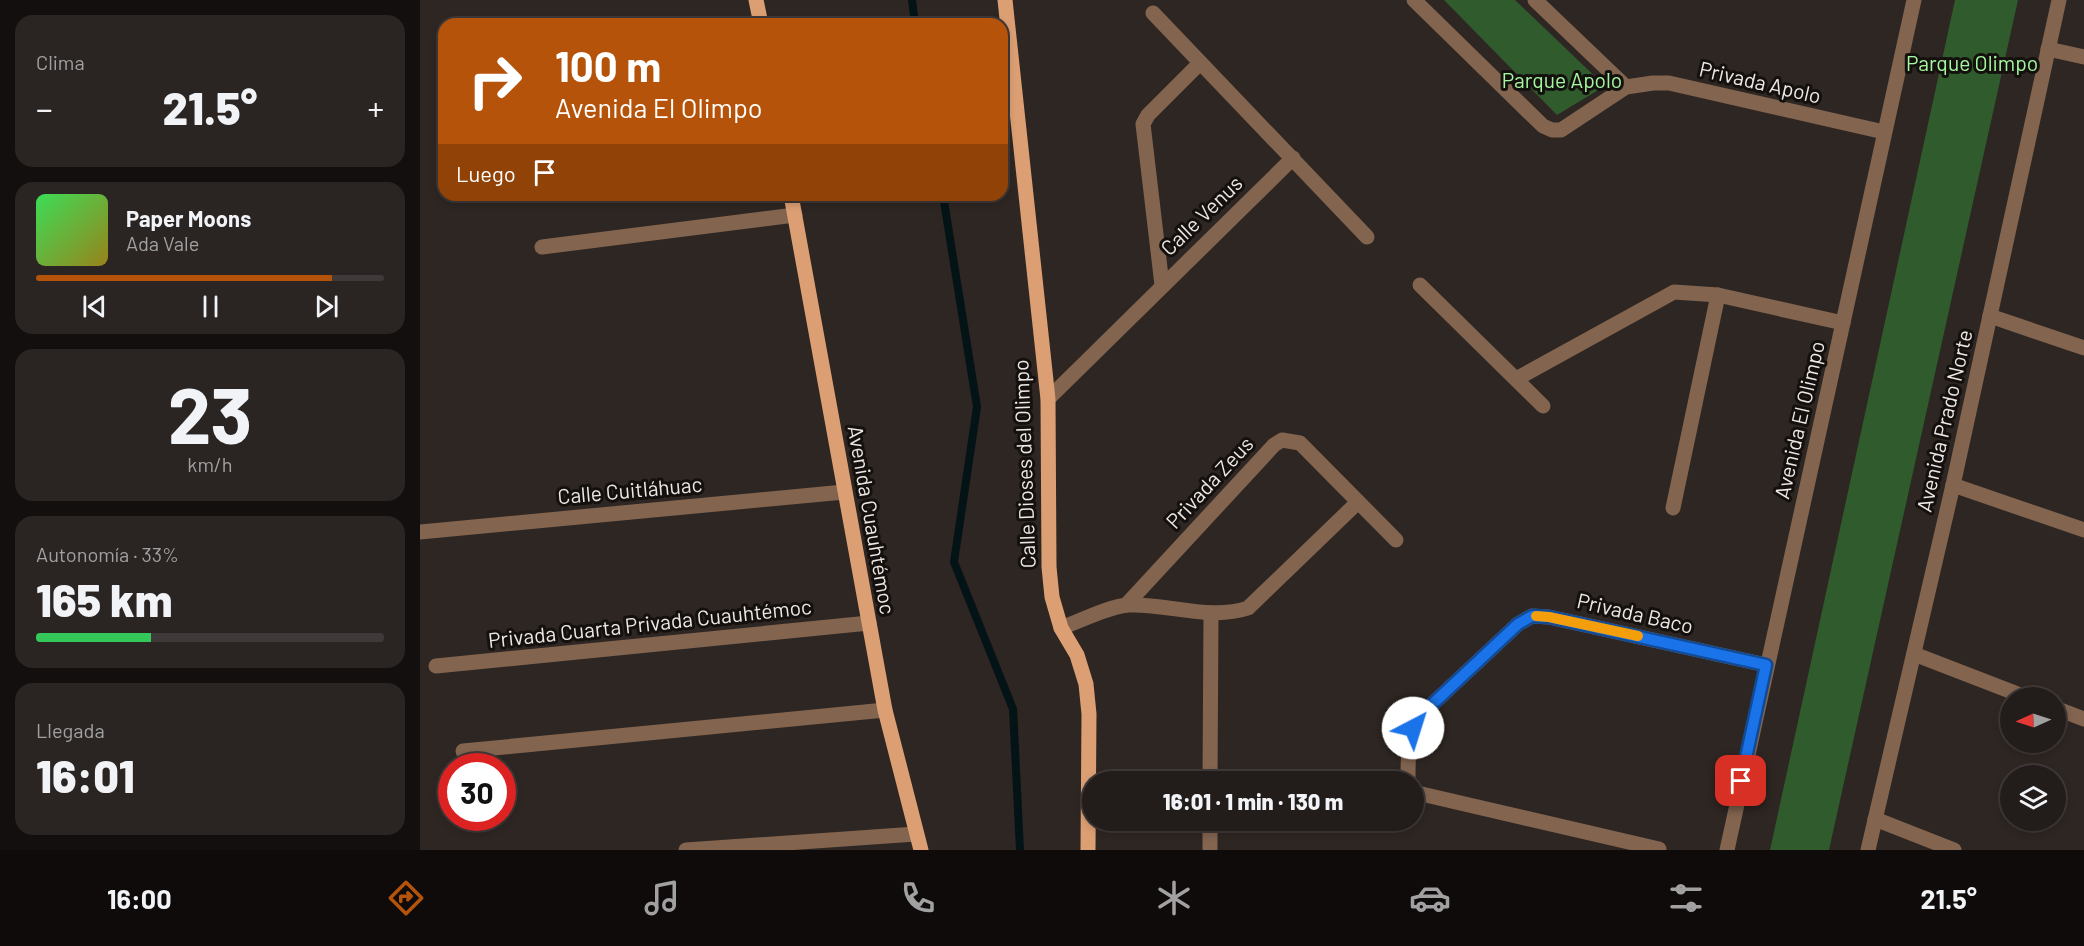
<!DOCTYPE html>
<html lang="es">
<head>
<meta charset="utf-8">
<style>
  :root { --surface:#221c1a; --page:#2a2523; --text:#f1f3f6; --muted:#a2a1a2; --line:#3f3a39; --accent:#b45309 }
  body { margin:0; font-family:Barlow,sans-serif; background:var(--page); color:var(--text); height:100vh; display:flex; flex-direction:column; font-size:22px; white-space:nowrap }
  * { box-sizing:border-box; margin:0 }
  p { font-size:20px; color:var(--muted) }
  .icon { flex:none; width:33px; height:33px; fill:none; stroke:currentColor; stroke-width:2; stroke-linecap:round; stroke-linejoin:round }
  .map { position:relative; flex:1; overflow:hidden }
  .panel { display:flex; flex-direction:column; gap:15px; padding:15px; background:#130f0e; width:420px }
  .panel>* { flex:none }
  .guide { position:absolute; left:18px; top:18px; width:570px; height:183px; border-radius:18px; box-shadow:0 3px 9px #0003,0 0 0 2px var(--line); background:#b45309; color:#fff; overflow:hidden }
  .needle { width:39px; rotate:267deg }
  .fabs { position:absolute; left:1580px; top:687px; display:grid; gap:12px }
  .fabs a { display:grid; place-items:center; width:66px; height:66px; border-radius:50%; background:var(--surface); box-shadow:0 3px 9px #0003,0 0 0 2px var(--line); font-size:30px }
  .speed { position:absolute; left:18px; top:753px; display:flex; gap:12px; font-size:30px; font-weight:700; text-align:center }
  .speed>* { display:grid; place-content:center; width:78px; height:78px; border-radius:50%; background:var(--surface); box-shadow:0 3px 9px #0003,0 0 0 2px var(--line); line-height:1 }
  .speed .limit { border:9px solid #d22; background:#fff; color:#111 }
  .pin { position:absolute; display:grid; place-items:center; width:51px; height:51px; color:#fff; margin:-26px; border-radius:12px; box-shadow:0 3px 9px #0006 }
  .me { position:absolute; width:66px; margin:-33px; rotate:40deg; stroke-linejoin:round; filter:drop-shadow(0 0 4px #0008) }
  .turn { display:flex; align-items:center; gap:21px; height:126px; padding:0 18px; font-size:27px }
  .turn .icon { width:78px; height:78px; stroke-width:2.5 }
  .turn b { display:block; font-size:42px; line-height:51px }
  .then { display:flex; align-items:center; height:57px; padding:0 18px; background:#0003; gap:12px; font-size:22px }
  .big { font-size:45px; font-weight:800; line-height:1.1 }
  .panel .tile { flex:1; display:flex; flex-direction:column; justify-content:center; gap:9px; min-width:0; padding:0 21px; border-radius:18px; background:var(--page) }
  .panel .dial { align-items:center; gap:0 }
  .dial b { font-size:78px; line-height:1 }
  .song { display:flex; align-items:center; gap:18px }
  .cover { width:72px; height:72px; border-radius:9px; background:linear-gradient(135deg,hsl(130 70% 55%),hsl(50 70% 35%)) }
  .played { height:6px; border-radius:3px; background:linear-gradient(90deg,var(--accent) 85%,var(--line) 85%) }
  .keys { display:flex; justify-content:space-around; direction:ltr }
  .heat { display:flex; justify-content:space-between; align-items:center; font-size:33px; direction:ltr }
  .charge { height:9px; border-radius:4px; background:linear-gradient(90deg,#34c759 33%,var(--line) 0) }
  .trip { position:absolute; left:662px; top:771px; width:342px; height:60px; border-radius:30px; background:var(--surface); box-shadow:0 3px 9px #0003,0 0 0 2px var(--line); font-weight:800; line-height:60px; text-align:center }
  .menu { display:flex; height:96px; justify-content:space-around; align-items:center; background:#0e0b0a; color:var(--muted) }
  .menu .icon { width:42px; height:42px }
  .menu .current { color:var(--accent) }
  .menu b { font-size:27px; color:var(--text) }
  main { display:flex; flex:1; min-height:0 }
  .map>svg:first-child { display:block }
  .green { fill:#2f5b2d }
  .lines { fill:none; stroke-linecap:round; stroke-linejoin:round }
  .stream { stroke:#041315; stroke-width:8 }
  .minor { stroke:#82644f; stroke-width:15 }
  .major { stroke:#dc9f73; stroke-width:15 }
  .route-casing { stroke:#114b97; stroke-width:15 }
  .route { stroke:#1a73e8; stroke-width:10 }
  .slow { stroke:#f59e0b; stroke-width:10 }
  .labels { text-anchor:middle; stroke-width:6; stroke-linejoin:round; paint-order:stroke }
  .park-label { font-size:21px; fill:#a4f69f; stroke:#14100e }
  .street-label { font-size:21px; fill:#eee8e5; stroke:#14100e }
</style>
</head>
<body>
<main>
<section class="panel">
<div class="tile"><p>Clima</p>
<div class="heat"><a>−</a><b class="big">21.5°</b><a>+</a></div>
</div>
<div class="tile">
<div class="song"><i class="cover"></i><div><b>Paper Moons</b><p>Ada Vale</p></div></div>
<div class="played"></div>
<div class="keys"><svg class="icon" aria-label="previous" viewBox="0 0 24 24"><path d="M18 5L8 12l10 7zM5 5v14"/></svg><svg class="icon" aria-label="pause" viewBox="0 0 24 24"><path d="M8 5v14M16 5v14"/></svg><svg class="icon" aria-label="next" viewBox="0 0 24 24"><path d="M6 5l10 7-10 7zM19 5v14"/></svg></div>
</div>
<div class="tile dial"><b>23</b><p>km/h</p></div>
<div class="tile"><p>Autonomía · 33%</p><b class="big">165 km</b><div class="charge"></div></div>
<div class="tile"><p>Llegada</p><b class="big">16:01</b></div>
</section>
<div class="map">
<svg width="1664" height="850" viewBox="0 0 1664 850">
  <rect width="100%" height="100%" fill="#2e2622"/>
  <!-- green -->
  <g class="green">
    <polygon points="1024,0 1095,0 1185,86 1137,115"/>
    <polygon points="1535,0 1598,0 1409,850 1350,850"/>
  </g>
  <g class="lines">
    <!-- stream -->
    <g class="stream">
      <polyline points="492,0 495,24"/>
      <polyline points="523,195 557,407 534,562 593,709 600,850"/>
    </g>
    <!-- minor -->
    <g class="minor">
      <polyline points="994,0 1123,126 1132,130 1141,130 1206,87 1233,83 1249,83 1464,132"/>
      <polyline points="1115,0 1206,87"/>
      <polyline points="733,13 947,237"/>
      <polyline points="1628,49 1664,57"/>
      <polyline points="122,247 375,215"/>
      <polyline points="742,285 723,124 728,115 780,63"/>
      <polyline points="1000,285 1123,406"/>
      <polyline points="1570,316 1664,348"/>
      <polyline points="1096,379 1254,292 1298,295 1423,323"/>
      <polyline points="628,399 873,158"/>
      <polyline points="1533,485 1664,530"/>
      <polyline points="1253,508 1298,295"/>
      <polyline points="0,532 424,492"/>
      <polyline points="706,605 854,445 862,440 880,443 976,540"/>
      <path d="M641,628C660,621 690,606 708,605C748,603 789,621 828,608L938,502"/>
      <polyline points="1494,654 1608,698"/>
      <polyline points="16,666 449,623"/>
      <polyline points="1635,708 1664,719"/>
      <polyline points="43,751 465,710"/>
      <polyline points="790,782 791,613"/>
      <path d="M988,782C988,752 987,736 1005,711L1098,624L1112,616L1129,617L1346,665"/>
      <polyline points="993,792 1239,849"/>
      <polyline points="1455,819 1534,850"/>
      <polyline points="266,850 496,834"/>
      <polyline points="790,850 790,820"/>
      <polyline points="1307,850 1494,0"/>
      <polyline points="1448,850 1533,485 1639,0"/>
    </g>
    <!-- major -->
    <g class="major">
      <polyline points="336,0 341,24"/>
      <polyline points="585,0 628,399 629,567 632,597 641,628 657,655 666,684 669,714 668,850"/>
      <polyline points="371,195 465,710 501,850"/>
    </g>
  </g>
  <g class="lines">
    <defs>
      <polyline id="route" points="993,728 1005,711 1098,624 1112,616 1129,617 1346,665 1321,781"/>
    </defs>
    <!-- route casing -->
    <use href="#route" class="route-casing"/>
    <!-- route -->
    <use href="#route" class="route"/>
    <!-- slow -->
    <polyline class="slow" points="1116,616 1129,617 1218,636"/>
  </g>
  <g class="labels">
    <!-- park labels -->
    <g class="park-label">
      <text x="1552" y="71">Parque Olimpo</text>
      <text x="1142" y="88">Parque Apolo</text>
    </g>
    <!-- street labels -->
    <g class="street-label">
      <text transform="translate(1340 83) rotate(13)" y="7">Privada Apolo</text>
      <text transform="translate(782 216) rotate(-44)" y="7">Calle Venus</text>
      <text transform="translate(1380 420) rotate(-77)" y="7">Avenida El Olimpo</text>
      <text transform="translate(1525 421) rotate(-77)" y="7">Avenida Prado Norte</text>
      <text transform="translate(605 464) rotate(-92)" y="7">Calle Dioses del Olimpo</text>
      <text transform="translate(790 483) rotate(-47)" y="7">Privada Zeus</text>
      <text transform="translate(210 491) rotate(-5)" y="7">Calle Cuitláhuac</text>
      <text transform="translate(451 520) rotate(80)" y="7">Avenida Cuauhtémoc</text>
      <text transform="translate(1215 614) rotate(13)" y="7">Privada Baco</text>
      <text transform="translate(230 624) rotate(-6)" y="7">Privada Cuarta Privada Cuauhtémoc</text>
    </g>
  </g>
</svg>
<div class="fabs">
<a><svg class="needle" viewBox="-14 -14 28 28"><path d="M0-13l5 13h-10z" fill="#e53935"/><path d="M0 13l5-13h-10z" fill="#a2a1a2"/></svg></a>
<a><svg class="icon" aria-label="layers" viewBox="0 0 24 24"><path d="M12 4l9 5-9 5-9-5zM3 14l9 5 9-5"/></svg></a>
</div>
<div class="speed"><div class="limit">30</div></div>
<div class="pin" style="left:1321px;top:781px;background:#d93025"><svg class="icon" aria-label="arrive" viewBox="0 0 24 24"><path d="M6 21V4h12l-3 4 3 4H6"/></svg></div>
<svg class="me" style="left:993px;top:728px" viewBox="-20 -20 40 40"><circle r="19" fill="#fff"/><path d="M0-13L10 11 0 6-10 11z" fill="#1a73e8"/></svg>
<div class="trip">16:01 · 1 min · 130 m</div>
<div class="guide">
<div class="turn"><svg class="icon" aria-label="right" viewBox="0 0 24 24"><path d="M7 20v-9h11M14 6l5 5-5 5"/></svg><div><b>100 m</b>Avenida El Olimpo</div></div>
<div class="then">Luego<svg class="icon" aria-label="arrive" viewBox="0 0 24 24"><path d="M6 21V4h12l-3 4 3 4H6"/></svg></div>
</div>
</div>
</main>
<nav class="menu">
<b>16:00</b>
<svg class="icon current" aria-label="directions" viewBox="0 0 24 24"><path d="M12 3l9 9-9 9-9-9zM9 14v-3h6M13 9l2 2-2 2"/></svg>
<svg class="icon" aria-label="music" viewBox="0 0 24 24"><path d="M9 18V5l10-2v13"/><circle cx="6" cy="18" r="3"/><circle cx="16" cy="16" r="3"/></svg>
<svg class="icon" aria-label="phone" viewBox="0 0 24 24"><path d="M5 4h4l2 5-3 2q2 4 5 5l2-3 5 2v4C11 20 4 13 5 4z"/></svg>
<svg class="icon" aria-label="climate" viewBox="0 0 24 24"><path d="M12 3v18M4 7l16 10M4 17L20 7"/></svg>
<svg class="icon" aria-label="car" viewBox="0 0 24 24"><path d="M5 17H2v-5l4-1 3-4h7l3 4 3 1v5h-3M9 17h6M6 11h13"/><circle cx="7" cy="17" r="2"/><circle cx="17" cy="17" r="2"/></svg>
<svg class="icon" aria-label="filters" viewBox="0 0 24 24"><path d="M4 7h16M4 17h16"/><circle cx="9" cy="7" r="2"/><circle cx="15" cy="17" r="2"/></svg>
<b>21.5°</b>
</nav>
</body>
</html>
